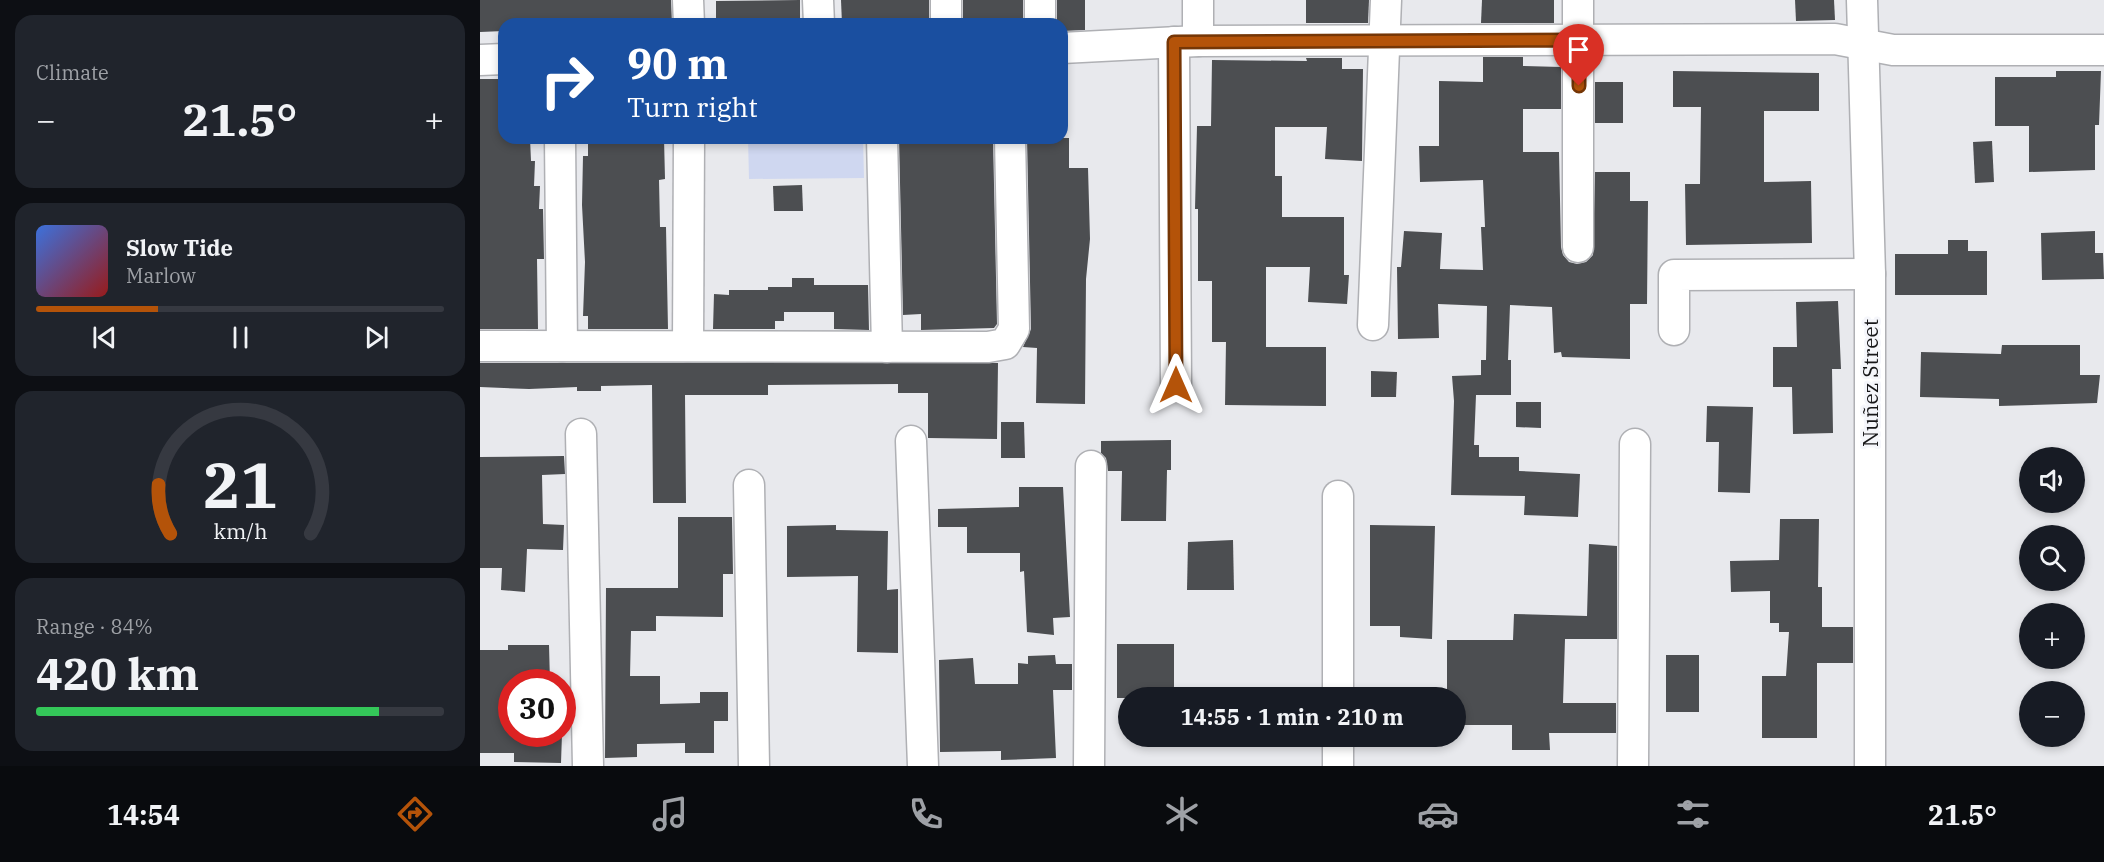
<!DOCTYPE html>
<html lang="en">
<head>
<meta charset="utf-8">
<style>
  :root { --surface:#171b24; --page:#20242c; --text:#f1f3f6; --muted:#9ea1a6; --line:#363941; --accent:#b45309 }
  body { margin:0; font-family:"IBM Plex Serif",serif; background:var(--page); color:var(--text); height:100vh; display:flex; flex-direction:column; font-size:22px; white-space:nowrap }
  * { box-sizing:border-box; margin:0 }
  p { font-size:20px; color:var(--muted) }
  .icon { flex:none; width:33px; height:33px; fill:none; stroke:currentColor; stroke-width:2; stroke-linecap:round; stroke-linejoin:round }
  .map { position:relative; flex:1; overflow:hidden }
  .drawer { display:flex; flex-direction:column; gap:15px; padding:15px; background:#0d0f14; width:480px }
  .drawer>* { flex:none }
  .guide { position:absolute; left:18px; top:18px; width:570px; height:126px; border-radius:18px; box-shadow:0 3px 9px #0003; background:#1a4fa0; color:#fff; overflow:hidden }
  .fabs { position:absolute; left:1539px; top:447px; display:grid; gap:12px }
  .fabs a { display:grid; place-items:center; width:66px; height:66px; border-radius:50%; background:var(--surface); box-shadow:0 3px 9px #0003; font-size:30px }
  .speed { position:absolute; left:18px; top:669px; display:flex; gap:12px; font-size:30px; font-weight:700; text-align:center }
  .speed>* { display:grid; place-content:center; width:78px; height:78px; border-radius:50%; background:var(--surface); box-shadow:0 3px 9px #0003; line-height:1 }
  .speed .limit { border:9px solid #d22; background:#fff; color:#111 }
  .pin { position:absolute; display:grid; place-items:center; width:51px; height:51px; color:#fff; margin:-62px -26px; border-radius:50% 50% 50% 0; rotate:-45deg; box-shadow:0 0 6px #0007 }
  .pin .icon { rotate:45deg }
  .me { position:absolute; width:66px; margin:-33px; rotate:0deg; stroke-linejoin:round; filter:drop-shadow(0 0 4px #0008) }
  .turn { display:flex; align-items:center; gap:21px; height:126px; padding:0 30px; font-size:27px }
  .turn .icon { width:78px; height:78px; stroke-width:2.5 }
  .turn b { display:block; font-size:42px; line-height:51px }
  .big { font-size:45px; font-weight:800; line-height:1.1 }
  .drawer .card { flex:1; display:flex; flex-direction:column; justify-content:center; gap:9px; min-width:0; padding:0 21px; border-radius:18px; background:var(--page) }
  .drawer .dial { align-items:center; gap:0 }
  .dial svg { height:156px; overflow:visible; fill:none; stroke:var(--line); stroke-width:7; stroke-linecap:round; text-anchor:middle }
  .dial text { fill:var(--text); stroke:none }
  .song { display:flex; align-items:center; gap:18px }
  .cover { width:72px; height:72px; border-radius:9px; background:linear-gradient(135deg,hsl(220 70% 55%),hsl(0 70% 35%)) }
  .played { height:6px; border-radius:3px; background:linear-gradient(90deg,var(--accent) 30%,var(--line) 30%) }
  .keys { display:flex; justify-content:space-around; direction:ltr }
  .heat { display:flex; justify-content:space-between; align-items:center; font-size:33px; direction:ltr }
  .charge { height:9px; border-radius:4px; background:linear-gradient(90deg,#34c759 84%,var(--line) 0) }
  .trip { position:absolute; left:638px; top:687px; width:348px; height:60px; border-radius:30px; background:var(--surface); box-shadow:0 3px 9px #0003; font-weight:800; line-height:60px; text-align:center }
  .tabs { display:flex; height:96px; justify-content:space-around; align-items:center; background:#090b0e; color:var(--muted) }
  .tabs .icon { width:42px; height:42px }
  .tabs .selected { color:var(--accent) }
  .tabs b { font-size:27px; color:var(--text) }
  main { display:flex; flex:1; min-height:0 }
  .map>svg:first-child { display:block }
  .green { fill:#cfd7f0 }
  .building { fill:#4c4e51 }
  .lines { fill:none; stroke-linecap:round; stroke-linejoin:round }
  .minor-casing { stroke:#afb0b4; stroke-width:33 }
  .minor { stroke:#fff; stroke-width:30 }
  .route-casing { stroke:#753606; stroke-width:15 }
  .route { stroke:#b45309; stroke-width:10 }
  .labels { text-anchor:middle; stroke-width:6; stroke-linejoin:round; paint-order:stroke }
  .street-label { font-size:21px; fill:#171719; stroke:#f5f6fb }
</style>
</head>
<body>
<main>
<section class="drawer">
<div class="card"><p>Climate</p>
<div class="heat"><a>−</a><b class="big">21.5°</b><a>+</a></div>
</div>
<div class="card">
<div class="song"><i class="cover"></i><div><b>Slow Tide</b><p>Marlow</p></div></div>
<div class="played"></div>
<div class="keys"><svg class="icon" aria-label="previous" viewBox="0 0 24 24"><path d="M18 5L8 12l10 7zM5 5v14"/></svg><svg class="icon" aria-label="pause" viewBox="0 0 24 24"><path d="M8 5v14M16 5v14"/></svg><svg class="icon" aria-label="next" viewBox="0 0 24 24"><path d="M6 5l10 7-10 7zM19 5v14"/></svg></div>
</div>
<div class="card dial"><svg viewBox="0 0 100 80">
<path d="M14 69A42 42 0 1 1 86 69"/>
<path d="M14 69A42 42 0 0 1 8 44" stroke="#b45309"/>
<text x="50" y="56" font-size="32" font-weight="700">21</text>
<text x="50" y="72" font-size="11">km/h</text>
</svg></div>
<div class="card"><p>Range · 84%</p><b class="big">420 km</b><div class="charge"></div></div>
</section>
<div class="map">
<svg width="1624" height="766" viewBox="0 0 1624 766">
  <rect width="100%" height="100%" fill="#e8e9ed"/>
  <!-- green -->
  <polygon class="green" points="268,138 383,138 384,178 269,179"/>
  <!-- building -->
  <g class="building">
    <polygon points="0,0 191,0 192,24 24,24 24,31 0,32"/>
    <polygon points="320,0 320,24 236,24 236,1"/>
    <polygon points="361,0 449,0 449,24 362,24"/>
    <rect x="483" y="0" width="60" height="24"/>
    <polygon points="577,0 605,0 605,30 582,31 582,24 577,24"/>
    <polygon points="826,0 889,0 888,23 826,23"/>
    <polygon points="1002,0 1074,0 1074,23 1001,23"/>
    <polygon points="1315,0 1354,0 1355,20 1316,21"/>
    <polygon points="1003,57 1043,57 1043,66 1081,67 1081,109 1043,109 1043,152 1079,152 1081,247 1083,255 1089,262 1097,264 1106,262 1113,255 1115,172 1150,172 1150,201 1168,201 1167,304 1150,304 1150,359 1082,357 1081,352 1074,353 1072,307 1030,305 1028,360 1031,360 1031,395 996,395 994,445 999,445 999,457 1039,457 1039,471 1100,474 1098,517 1044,515 1045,496 971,495 974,401 972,376 1001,375 1001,360 1006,360 1007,306 958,304 959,338 918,339 917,267 921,267 924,231 962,233 960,269 1003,270 1001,227 1005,227 1003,180 940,182 939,146 959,146 959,81 1003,82"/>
    <polygon points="826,58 862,58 862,69 883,69 882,161 845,159 847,127 795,127 795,176 802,176 802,217 864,217 864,275 869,275 867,304 828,302 830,267 786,267 786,347 846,347 846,406 745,405 746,342 732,342 732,281 718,281 718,209 715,209 717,126 731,126 732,60 827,61"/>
    <polygon points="1193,71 1339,73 1339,111 1284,111 1284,182 1331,181 1332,243 1206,245 1205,184 1220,184 1221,107 1193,107"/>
    <polygon points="1576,71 1621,71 1619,125 1615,125 1615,170 1549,172 1549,126 1515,126 1515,77 1576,77"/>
    <polygon points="0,79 24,79 24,138 50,138 51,161 55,161 54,186 60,186 59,209 63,209 64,259 57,259 58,329 0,329"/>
    <rect x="1115" y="82" width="28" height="41"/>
    <polygon points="108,138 184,138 185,179 179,180 180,227 186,227 188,329 108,329 108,316 103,316 105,262 102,205 103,156 108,156"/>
    <polygon points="419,138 513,138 517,324 514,328 441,330 441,314 423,315"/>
    <polygon points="547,138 589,138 589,168 608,168 610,239 606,279 605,404 556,403 557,348 543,347 551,329"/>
    <polygon points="1512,141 1514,182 1495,183 1493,142"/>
    <polygon points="322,185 323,211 294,211 293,186"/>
    <polygon points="1615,231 1615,253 1623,253 1624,279 1562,280 1561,233"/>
    <polygon points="1468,240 1488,240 1488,251 1507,251 1507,295 1415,295 1415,254 1468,254"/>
    <polygon points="312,278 334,278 334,285 388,285 389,330 354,329 354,312 304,312 304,321 295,321 295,329 233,329 234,294 249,295 249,290 288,290 288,287 312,287"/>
    <polygon points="1358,301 1361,369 1352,369 1353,433 1313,434 1312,387 1293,387 1293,347 1317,347 1316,302"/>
    <polygon points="1522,345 1600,345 1600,375 1620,375 1617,403 1519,406 1519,399 1440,397 1441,352 1521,354"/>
    <polygon points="0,363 518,363 517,439 448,438 448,393 418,393 418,384 288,385 288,395 205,395 206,503 173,503 172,385 121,386 121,391 97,391 97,387 49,389 0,387"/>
    <polygon points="891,371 917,372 916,397 891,397"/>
    <polygon points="1036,402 1061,402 1061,428 1036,427"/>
    <polygon points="1227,406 1273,407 1270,493 1238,492 1239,442 1226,442"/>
    <polygon points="521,422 544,422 545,458 521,458"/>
    <polygon points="691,440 691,470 687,470 686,521 641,521 642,471 628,471 626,458 621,453 621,441"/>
    <polygon points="84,456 85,474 62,475 63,524 84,525 83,550 47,549 45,592 21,590 22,568 0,568 0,457"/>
    <polygon points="539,487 583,487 590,617 573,618 574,635 547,632 544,571 540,572 540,553 487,553 487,527 458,527 458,509 539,507"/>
    <polygon points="198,517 252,517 253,574 243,574 243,617 176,616 176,631 151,631 150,676 180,676 180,704 220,703 220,692 248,692 248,721 234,721 234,753 205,753 205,743 157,744 157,757 125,758 126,588 198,588"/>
    <polygon points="1300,519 1339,519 1338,587 1342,587 1342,627 1373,627 1373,663 1337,663 1337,738 1282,738 1282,676 1306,676 1309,632 1299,632 1299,623 1290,623 1290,591 1251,592 1250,561 1299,560"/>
    <polygon points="356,525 356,530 408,531 407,590 418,589 418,653 377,652 378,576 307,577 307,526"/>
    <polygon points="890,525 955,526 952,639 920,637 920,626 890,626"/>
    <polygon points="753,540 754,590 707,590 708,542"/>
    <polygon points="1109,544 1137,546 1137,639 1085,639 1083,703 1136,703 1136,733 1069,733 1070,750 1032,750 1032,725 975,725 975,698 967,698 967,640 1033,640 1034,614 1107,616"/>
    <rect x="637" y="644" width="57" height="54"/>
    <polygon points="28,645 69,645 70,682 32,682 32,734 82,734 81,763 34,762 34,753 0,753 0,650 28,650"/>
    <polygon points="575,655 576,664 592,664 592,690 573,690 576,758 521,760 521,751 460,752 459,660 493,658 495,684 538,684 538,663 548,664 548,656"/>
    <rect x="1186" y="655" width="33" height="57"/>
  </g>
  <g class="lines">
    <defs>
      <g id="minor">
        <polyline points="208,0 209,24"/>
        <polyline points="338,0 339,24"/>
        <polyline points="466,0 466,24"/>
        <polyline points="560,0 560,24"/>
        <polyline points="718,0 718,41"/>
        <polyline points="1098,0 1098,247"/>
        <polyline points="1382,0 1390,274 1390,766"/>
        <polyline points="694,42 696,385"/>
        <polyline points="582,48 718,41 1355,39 1413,50 1624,50"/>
        <polyline points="0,60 24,59"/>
        <polyline points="80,138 82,346"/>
        <polyline points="402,138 407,347"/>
        <polyline points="893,325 906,0"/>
        <polyline points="1194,330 1194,275 1390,274"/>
        <polyline points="0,346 508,347 525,344 534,329 530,138"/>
        <polyline points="208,346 209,138"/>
        <polyline points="101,434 108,766"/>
        <polyline points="431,441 443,766"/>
        <polyline points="269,485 274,766"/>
        <polyline points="858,496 858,698"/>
        <polyline points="858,736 858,766"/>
        <polyline points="609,766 611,466"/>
        <polyline points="1153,766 1155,444"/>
      </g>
    </defs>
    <!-- minor casing -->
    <use href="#minor" class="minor-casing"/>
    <!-- minor -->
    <use href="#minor" class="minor"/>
  </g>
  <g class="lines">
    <defs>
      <polyline id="route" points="696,385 694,42 1099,40 1099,86"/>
    </defs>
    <!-- route casing -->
    <use href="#route" class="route-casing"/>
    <!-- route -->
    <use href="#route" class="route"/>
  </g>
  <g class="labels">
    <!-- street labels -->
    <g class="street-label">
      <text transform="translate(1391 383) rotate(-90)" y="7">Nuñez Street</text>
    </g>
  </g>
</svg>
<div class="fabs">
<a><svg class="icon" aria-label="sound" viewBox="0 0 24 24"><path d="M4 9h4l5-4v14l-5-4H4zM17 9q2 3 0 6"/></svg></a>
<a><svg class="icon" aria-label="search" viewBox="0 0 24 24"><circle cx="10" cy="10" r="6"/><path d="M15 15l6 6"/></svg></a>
<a>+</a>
<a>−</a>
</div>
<div class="speed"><div class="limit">30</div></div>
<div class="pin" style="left:1099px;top:86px;background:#d93025"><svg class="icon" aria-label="arrive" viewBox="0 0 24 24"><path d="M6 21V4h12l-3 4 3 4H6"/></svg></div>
<svg class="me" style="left:696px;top:385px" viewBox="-20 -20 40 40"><path d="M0-17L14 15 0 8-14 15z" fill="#b45309" stroke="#fff" stroke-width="4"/></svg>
<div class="trip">14:55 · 1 min · 210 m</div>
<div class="guide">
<div class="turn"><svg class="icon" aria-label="right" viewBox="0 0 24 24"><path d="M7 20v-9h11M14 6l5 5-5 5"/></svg><div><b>90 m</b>Turn right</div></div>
</div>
</div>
</main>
<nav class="tabs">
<b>14:54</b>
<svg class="icon selected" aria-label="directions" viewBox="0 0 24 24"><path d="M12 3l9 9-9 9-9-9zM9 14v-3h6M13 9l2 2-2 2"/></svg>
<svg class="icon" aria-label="music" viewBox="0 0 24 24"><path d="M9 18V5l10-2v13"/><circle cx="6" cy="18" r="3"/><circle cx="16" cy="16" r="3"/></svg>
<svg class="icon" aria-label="phone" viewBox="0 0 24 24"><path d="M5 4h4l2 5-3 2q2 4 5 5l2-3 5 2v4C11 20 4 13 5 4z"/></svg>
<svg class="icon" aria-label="climate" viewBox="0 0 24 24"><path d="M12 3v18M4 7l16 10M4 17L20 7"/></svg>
<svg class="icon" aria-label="car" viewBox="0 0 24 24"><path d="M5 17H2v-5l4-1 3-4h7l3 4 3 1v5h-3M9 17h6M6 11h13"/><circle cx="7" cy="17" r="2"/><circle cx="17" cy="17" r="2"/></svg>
<svg class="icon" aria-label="filters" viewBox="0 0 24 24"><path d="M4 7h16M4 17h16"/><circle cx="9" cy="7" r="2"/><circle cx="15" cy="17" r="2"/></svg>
<b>21.5°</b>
</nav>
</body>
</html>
